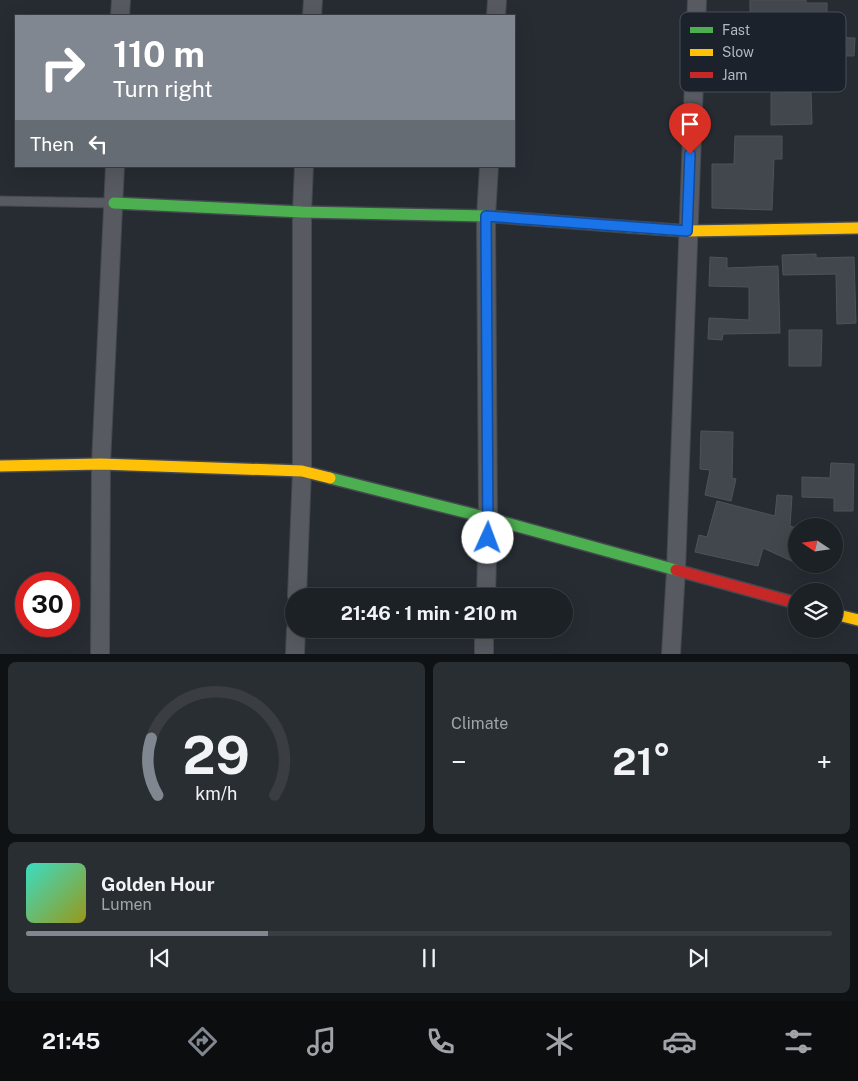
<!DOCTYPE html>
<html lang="en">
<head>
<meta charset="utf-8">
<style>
  :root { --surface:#1c2126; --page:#292e32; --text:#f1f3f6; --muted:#a0a3a7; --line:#3a3e43; --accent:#808790 }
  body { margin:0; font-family:"Public Sans",sans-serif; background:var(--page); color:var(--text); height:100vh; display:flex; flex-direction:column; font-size:19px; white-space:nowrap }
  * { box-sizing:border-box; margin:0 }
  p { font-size:16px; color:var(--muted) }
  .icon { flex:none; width:28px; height:28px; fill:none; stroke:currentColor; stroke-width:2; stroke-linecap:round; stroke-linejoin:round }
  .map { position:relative; height:654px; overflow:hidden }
  .panel { display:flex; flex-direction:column; gap:8px; padding:8px; background:#0f1215; flex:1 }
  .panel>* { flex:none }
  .top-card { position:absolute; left:15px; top:15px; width:500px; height:152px; border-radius:0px; box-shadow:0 5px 20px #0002,0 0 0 1px var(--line); background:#808790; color:#fff; overflow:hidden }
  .needle { width:32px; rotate:283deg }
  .controls { position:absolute; left:788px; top:518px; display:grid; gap:10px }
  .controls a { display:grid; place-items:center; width:55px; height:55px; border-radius:50%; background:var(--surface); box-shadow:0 5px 20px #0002,0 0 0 1px var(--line); font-size:25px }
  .speed { position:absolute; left:15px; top:572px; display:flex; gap:10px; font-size:25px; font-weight:700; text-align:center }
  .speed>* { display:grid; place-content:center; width:65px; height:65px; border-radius:50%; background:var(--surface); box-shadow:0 5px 20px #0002,0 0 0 1px var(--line); line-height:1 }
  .speed .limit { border:8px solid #d22; background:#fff; color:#111 }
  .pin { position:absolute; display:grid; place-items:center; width:42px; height:42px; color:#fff; margin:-51px -21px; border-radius:50% 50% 50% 0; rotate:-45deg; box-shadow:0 0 5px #0007 }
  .pin .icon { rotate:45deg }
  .me { position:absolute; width:55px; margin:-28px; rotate:2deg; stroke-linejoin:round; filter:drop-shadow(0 0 4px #0008) }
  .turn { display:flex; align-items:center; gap:18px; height:105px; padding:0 15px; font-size:22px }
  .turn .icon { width:65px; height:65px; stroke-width:2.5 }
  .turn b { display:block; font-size:35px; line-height:42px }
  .then { display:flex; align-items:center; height:48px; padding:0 15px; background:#0003; gap:10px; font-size:19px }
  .big { font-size:38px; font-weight:700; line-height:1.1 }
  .panel .card { flex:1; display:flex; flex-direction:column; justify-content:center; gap:8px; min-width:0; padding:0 18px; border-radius:8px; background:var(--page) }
  .panel .dial { align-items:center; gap:0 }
  .dial svg { height:130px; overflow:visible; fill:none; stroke:var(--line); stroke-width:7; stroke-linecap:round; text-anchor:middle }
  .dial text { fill:var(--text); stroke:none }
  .song { display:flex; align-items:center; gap:15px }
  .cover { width:60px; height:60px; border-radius:8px; background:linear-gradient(135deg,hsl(170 70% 55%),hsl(60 70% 35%)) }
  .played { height:5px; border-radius:2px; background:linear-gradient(90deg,var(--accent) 30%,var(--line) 30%) }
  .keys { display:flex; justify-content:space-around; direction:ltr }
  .heat { display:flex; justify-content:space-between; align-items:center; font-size:28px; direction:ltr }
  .panel .tiles { flex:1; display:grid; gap:8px; grid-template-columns:1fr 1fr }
  .card:last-child { grid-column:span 2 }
  .trip { position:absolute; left:285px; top:588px; width:288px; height:50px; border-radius:25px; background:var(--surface); box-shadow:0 5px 20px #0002,0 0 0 1px var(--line); font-weight:700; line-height:50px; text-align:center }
  .tab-bar { display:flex; height:80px; justify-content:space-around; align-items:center; background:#0b0d0f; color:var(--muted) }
  .tab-bar .icon { width:35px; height:35px }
  .tab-bar .on { color:var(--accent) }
  .tab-bar b { font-size:22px; color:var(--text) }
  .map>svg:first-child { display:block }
  .building { fill:#42474d; stroke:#4e5359 }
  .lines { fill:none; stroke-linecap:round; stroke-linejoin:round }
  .lane-casing { stroke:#44484f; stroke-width:11 }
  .street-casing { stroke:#44484f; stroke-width:20 }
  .fast-casing { stroke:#44484f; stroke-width:14 }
  .slow-casing { stroke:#44484f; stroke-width:14 }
  .jam-casing { stroke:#44484f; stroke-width:14 }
  .lane { stroke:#575a60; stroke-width:9 }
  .street { stroke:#575a60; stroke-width:18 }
  .fast { stroke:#4caf50; stroke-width:11 }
  .slow { stroke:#ffc107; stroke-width:11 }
  .jam { stroke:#c62828; stroke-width:11 }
  .route-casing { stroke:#114b97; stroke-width:12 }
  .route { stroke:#1a73e8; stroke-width:9 }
  .key { fill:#1b222b; stroke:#484f59; stroke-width:1 }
  .key-label { font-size:14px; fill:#b0b8c3 }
</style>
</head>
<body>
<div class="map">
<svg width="858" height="654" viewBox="0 0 858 654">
  <rect width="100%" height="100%" fill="#262c32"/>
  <!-- building -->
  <g class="building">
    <polygon points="750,0 806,0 806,3 827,3 827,37 855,38 854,56 789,55 790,22 750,21"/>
    <polygon points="811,92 812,124 771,125 771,93"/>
    <polygon points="735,136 782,136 782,159 774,159 772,210 712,208 712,164 734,164"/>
    <polygon points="816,254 816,258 854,257 856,323 837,324 836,274 783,275 782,255"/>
    <polygon points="710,257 727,258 727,268 778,266 780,333 723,334 722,340 708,339 709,318 749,320 749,287 709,286"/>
    <polygon points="789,330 822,330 821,366 789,366"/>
    <polygon points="701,431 733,432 732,478 736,479 731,501 705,495 710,470 700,469"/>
    <polygon points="831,463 854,464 853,511 834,511 834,498 802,497 802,477 830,478"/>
    <polygon points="777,495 792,496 790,526 796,528 796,563 763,548 758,566 695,552 699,535 707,537 717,501 775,516"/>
  </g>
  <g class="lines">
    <defs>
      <polyline id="lane" points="0,201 112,203"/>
      <g id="street">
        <polyline points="120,16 121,0"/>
        <polyline points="312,16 313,0"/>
        <polyline points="496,16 497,0"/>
        <polyline points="297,596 302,471 302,212 304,166"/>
        <polyline points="486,596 488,518 486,216 489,166"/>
        <polyline points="100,654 101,464 115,166"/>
        <polyline points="295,654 296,629"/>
        <polyline points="484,654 484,629"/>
        <polyline points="671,654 676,570 697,0"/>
      </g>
      <g id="fast">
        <polyline points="114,203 302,212 486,216 630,227"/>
        <polyline points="330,478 488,518 676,570"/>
      </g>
      <g id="slow">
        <polyline points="630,227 687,231 858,228"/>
        <polyline points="0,466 101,464 302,471 330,478"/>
        <polyline points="834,614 858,620"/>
      </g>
      <polyline id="jam" points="676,570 796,603"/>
    </defs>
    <!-- lane casing -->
    <use href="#lane" class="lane-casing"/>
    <!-- street casing -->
    <use href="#street" class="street-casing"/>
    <!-- fast casing -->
    <use href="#fast" class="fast-casing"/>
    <!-- slow casing -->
    <use href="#slow" class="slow-casing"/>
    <!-- jam casing -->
    <use href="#jam" class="jam-casing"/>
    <!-- lane -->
    <use href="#lane" class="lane"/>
    <!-- street -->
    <use href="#street" class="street"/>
    <!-- fast -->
    <use href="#fast" class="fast"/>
    <!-- slow -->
    <use href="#slow" class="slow"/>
    <!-- jam -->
    <use href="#jam" class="jam"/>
  </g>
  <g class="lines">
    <defs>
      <polyline id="route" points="488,538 486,216 687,231 690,154"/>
    </defs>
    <!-- route casing -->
    <use href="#route" class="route-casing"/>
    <!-- route -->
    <use href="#route" class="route"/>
  </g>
  <!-- legend -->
  <rect x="680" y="12" width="166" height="80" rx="8" class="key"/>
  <rect x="690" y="27" width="23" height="6" fill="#4caf50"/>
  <rect x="690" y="49" width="23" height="7" fill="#ffc107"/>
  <rect x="690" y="72" width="23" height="6" fill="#c62828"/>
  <g class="key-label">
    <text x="722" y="35">Fast</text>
    <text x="722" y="57">Slow</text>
    <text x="722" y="80">Jam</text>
  </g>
</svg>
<div class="controls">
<a><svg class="needle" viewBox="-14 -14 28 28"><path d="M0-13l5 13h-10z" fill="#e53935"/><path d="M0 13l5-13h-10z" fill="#a0a3a7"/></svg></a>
<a><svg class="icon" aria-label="layers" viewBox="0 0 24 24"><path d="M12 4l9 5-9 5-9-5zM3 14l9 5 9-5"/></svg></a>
</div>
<div class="speed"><div class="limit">30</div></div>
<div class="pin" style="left:690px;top:154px;background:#d93025"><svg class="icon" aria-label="arrive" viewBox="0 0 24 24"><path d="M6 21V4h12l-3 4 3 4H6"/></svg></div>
<svg class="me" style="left:488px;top:538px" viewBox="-20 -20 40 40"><circle r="19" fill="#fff"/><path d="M0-13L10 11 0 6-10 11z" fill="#1a73e8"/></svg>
<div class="trip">21:46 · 1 min · 210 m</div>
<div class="top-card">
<div class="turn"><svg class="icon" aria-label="right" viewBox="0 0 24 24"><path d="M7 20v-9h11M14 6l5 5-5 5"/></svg><div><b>110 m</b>Turn right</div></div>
<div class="then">Then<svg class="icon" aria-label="left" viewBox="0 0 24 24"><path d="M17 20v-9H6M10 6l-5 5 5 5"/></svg></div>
</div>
</div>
<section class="panel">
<div class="tiles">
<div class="card dial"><svg viewBox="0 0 100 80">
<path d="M14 69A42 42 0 1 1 86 69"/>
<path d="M14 69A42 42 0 0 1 10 34" stroke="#808790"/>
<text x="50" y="56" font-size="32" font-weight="700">29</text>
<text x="50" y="72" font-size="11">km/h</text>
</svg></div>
<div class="card"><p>Climate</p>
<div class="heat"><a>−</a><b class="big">21°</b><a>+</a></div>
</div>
<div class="card">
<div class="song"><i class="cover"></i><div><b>Golden Hour</b><p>Lumen</p></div></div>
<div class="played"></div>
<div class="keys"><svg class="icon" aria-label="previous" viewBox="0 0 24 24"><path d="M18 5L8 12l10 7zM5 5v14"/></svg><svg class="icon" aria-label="pause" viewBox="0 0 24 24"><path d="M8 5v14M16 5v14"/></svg><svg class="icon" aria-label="next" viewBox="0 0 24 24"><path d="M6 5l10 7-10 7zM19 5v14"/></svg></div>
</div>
</div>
</section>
<nav class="tab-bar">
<b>21:45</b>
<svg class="icon on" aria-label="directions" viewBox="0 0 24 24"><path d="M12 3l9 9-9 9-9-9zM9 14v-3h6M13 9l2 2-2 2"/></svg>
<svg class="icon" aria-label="music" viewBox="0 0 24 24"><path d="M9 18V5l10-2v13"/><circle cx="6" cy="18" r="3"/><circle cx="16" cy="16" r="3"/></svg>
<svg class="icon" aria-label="phone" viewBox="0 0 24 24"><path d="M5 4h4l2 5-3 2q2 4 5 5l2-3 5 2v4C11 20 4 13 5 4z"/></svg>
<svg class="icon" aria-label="climate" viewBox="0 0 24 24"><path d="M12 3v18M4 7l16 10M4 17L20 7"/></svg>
<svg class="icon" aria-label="car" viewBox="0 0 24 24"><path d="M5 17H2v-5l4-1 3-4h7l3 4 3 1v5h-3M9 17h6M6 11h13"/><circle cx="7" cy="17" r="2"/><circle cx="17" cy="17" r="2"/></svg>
<svg class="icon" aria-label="filters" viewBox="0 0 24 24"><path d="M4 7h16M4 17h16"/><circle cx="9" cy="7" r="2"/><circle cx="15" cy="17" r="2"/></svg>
</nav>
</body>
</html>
